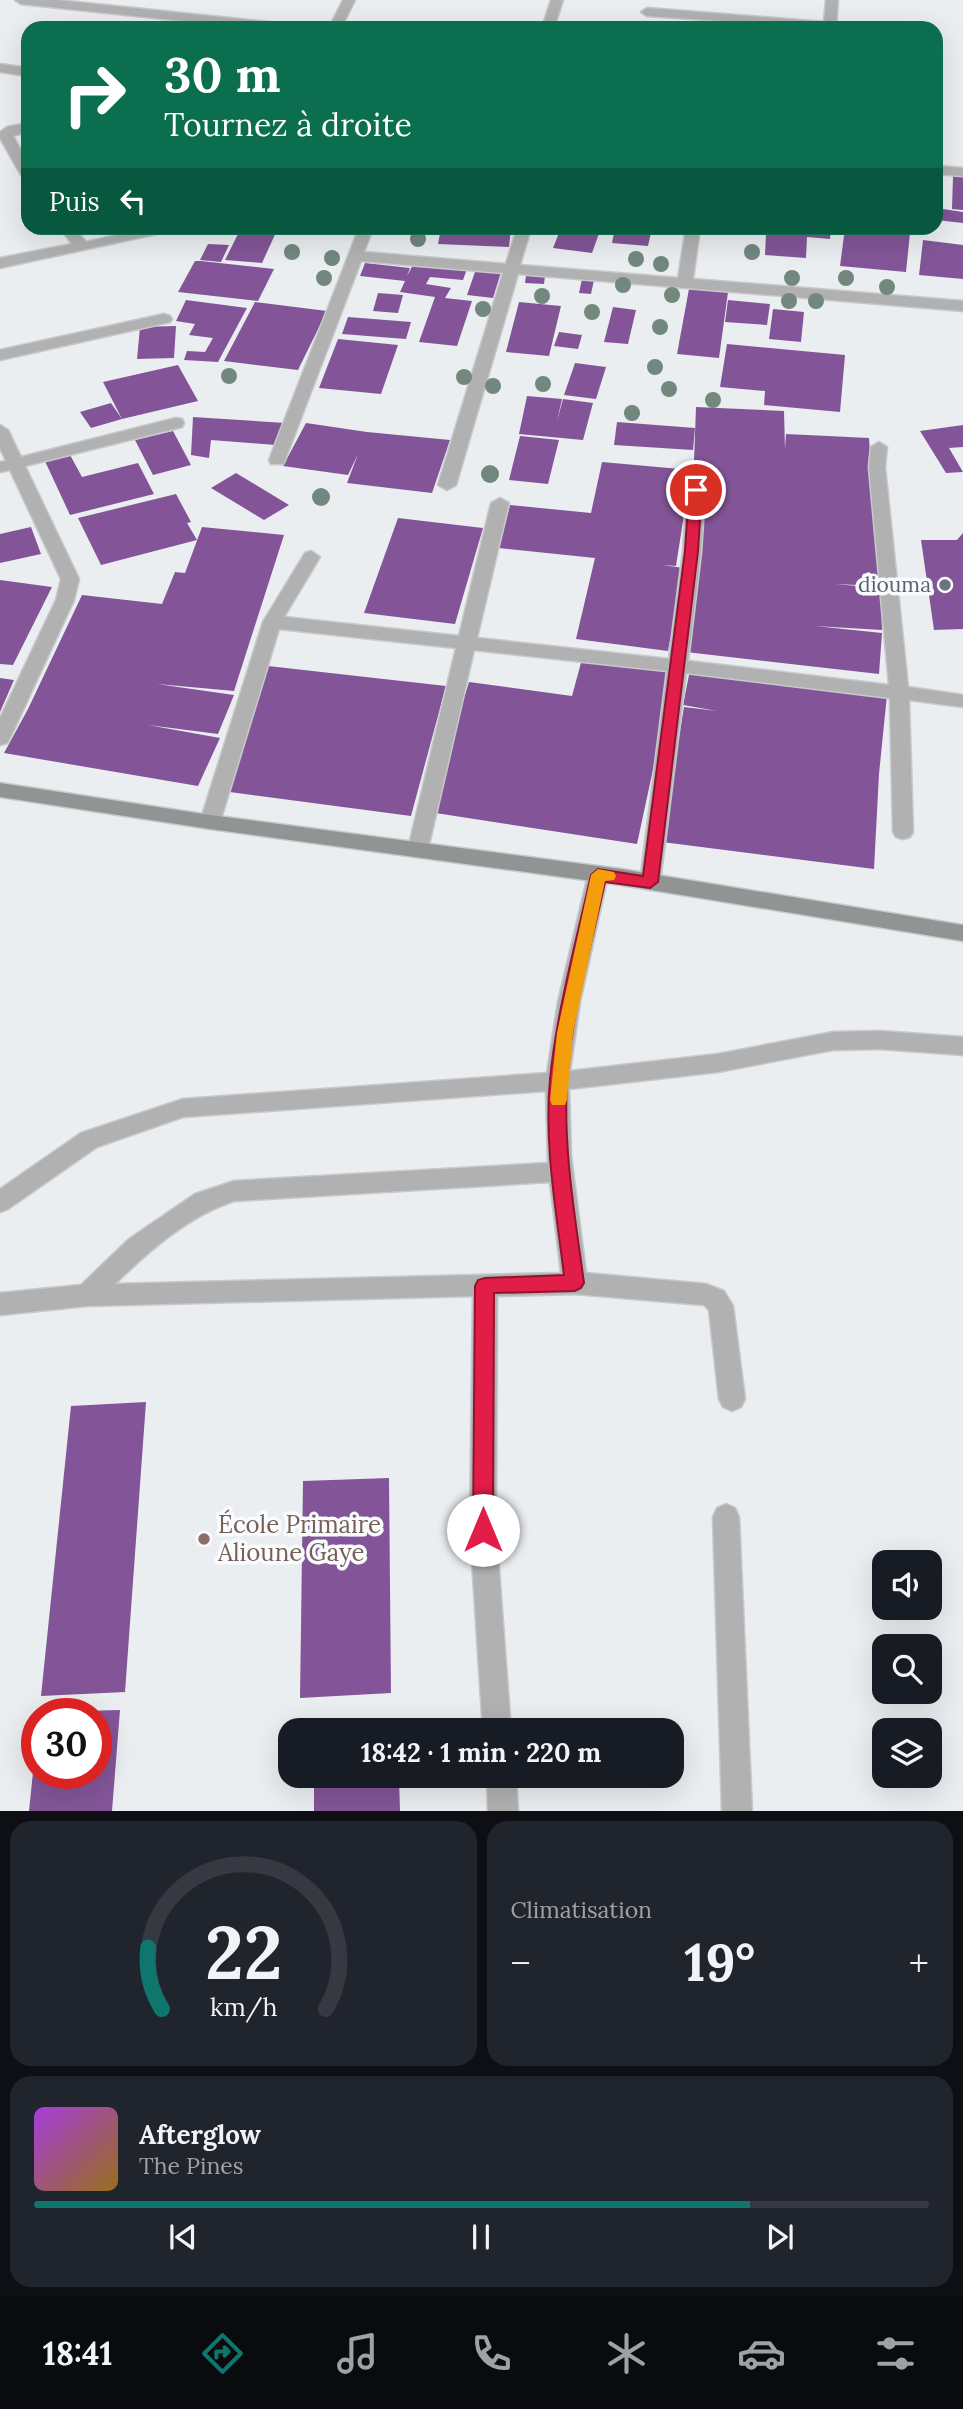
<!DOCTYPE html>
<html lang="fr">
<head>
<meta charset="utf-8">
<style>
  :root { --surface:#171b24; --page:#20242c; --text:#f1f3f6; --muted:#9ea1a6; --line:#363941; --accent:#0f766e }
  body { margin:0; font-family:Lora,serif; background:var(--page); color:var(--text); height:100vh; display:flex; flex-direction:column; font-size:26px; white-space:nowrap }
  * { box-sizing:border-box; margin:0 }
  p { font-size:23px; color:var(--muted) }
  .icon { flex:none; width:38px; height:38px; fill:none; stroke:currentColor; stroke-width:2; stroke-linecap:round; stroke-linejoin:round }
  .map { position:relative; height:1811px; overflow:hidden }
  .panel { display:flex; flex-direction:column; gap:10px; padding:10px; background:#0d0f14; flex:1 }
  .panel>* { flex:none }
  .top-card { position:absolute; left:21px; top:21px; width:922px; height:214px; border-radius:21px; box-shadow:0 7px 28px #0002; background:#0b6e4f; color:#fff; overflow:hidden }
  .buttons { position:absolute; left:872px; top:1550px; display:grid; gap:14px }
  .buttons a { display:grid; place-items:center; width:70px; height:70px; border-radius:14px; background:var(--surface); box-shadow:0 7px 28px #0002; font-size:35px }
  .speed { position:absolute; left:21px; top:1698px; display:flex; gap:14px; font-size:35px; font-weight:700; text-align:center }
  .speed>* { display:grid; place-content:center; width:91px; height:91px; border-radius:50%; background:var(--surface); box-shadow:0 7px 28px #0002; line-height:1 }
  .speed .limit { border:10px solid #d22; background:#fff; color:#111 }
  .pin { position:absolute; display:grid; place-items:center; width:60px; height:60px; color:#fff; margin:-30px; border:4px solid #fff; border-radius:50%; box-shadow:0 2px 7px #0007 }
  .me { position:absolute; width:77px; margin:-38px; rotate:0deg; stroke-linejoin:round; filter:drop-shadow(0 0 5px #0008) }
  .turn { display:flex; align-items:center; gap:24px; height:147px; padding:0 28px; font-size:32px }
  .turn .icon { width:91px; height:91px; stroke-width:2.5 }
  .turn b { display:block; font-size:49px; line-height:60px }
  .then { display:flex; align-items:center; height:66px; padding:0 28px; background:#0003; gap:14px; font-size:26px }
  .big { font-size:52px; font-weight:800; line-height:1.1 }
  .panel .tile { flex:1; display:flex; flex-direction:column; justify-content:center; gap:10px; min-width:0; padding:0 24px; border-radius:21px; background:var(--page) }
  .panel .dial { align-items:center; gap:0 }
  .dial svg { height:182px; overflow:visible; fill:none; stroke:var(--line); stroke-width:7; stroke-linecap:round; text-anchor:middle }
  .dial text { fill:var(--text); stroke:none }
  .song { display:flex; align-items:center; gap:21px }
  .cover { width:84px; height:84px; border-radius:10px; background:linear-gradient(135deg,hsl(280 70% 55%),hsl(40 70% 35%)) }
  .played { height:7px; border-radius:4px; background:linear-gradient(90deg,var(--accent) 80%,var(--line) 80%) }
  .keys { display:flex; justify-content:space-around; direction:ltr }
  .heat { display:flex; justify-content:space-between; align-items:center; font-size:38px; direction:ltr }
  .panel .tiles { flex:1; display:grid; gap:10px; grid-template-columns:1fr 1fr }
  .tile:last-child { grid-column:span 2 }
  .trip { position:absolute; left:278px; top:1718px; width:406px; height:70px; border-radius:21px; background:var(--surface); box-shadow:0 7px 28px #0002; font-weight:800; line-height:70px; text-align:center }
  .tabs { display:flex; height:112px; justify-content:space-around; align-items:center; background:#090b0e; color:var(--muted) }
  .tabs .icon { width:49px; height:49px }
  .tabs .selected { color:var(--accent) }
  .tabs b { font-size:32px; color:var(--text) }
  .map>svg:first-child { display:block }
  .building { fill:#835598 }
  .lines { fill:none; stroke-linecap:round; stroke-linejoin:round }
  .street-casing { stroke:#c7c9cc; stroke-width:3 }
  .secondary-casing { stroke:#c7c9cc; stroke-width:3 }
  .street { fill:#b0b1b0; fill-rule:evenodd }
  .secondary { fill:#919492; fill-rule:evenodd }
  .tree { fill:#72877d }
  .route { fill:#e11d48; stroke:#92132f; stroke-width:2 }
  .slow { fill:#f59e0b }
  .worship-dot { fill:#6b7280; stroke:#f8fcfe; stroke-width:2.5 }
  .education-dot { fill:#8d6e63; stroke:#f8fcfe; stroke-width:2.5 }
  .labels { text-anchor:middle; stroke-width:7; stroke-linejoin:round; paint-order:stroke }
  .worship-label { font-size:21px; fill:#5b616d; stroke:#f8fcfe; text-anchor:end }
  .near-education-label { font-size:24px; fill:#785e54; stroke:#f8fcfe; text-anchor:start }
</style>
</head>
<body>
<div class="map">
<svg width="963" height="1811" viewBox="0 0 963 1811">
  <rect width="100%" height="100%" fill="#ebeef1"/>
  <!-- building -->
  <g class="building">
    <polygon points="953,176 963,177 963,210 952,209"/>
    <polygon points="936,208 963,212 963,223 936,220"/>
    <polygon points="241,228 278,228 262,263 225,260"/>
    <polygon points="441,228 511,228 509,247 438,244"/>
    <polygon points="561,228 601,228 592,253 553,248"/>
    <polygon points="615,228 652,228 648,246 612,243"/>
    <polygon points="704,228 831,228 830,239 807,237 806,258 765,255 766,234 703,231"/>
    <polygon points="845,228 910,233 906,272 840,266"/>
    <polygon points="923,240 963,245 963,279 919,275"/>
    <polygon points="208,244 229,245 221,262 200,260"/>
    <polygon points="195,261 201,261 274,269 258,301 178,292"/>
    <polygon points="365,263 410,268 407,276 413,265 467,269 463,280 430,277 426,284 451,288 445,298 472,301 457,346 419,342 435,297 400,292 405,281 360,276"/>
    <polygon points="476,269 501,272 493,298 467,295"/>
    <polygon points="526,276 545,276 544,284 525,283"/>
    <polygon points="582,279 594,280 591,294 579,293"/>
    <polygon points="689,289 728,292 719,358 677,354"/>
    <polygon points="378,293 403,295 398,313 373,311"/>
    <polygon points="186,300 247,308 218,362 184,360 187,351 205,352 213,338 189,335 195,324 176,321"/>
    <polygon points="728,300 770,304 767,325 725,322"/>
    <polygon points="255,302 327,311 298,370 224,361"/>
    <polygon points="519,302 561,306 549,356 506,352"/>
    <polygon points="613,307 636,310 628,344 604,342"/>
    <polygon points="773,309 804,312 801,342 769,339"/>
    <polygon points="348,317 411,322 406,339 342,334"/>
    <polygon points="176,326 174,358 137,359 140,327"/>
    <polygon points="559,332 582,335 578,349 554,346"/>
    <polygon points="338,339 398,345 381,394 319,388"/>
    <polygon points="727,344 845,355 840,412 764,405 765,391 720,387"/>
    <polygon points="575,363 606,367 596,399 564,395"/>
    <polygon points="178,365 198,401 122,419 103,382"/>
    <polygon points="527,396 562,399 557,421 563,399 593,403 583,440 519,434"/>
    <polygon points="111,403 122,419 91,428 80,412"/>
    <polygon points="696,407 784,411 785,449 786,434 869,438 879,586 835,584 881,588 882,630 815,626 882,633 879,674 686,652 703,531 705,489 693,488"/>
    <polygon points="193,417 285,423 275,445 211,440 209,458 191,455"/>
    <polygon points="617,422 695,428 693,450 614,445"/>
    <polygon points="306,423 367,432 450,440 432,493 347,483 358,454 348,475 283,466"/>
    <polygon points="963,425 963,447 949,448 963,472 946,473 920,431"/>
    <polygon points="173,431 191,465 153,475 135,440"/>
    <polygon points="520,436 559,440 548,484 509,480"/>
    <polygon points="69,453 82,477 138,463 154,494 70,515 44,459"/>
    <polygon points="602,462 691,470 676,566 662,565 684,568 668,651 576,639 595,558 499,548 510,505 591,513"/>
    <polygon points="236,473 289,505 264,520 211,488"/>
    <polygon points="176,494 191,522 187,523 197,540 101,565 78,518"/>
    <polygon points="398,518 483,528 455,624 364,613"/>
    <polygon points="31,527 41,554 0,563 0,534"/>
    <polygon points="202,527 284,535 234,691 157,684 234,695 218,734 148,725 220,738 198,786 4,753 28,709 82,595 162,604 175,572 185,573"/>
    <polygon points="963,533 963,629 934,630 921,540 957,540"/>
    <polygon points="0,580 52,587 13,665 0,664"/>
    <polygon points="582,659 674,672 637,844 429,812 469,682 572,696"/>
    <polygon points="268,666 446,686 411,816 222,791"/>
    <polygon points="690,670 887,695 879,774 874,869 662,842 684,707 717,711 683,705"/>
    <polygon points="0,678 14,680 0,712"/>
    <polygon points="146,1402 125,1692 41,1696 71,1406"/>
    <polygon points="389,1478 391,1693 300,1698 303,1481"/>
    <polygon points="120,1710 112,1811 29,1811 35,1753 37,1773 96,1773 96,1713 82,1713 82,1711"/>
    <polygon points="399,1777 400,1811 314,1811 314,1781"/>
  </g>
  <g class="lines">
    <defs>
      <g id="street">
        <polygon points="15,0 57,0 287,24 293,28 250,28 21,4"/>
        <polygon points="343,0 355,0 341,28 329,28"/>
        <polygon points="551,0 563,0 554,28 542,28"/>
        <polygon points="826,0 838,0 836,28 647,16 641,12 647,8 824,22"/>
        <polygon points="0,64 28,68 28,76 0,72"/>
        <polygon points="28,123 28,131 13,136 28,163 28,179 21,175 0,138 0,132 7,127"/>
        <polygon points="936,166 963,168 963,176 936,174"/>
        <polygon points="60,228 74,228 86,242 148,228 172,228 170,231 0,268 0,258 72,244"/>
        <polygon points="359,228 373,228 364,252 506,264 517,228 531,228 520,265 678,278 686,228 700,228 693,279 963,301 963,311 518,274 456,485 447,490 438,485 503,273 361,261 285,460 283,464 271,464 269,460"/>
        <polygon points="164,314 170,316 172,319 170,322 0,360 0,350"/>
        <polygon points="176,418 182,419 184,423 182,427 25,466 79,579 74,600 10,738 7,743 0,745 0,718 56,600 61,579 10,470 0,472 0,462 6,461 0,448 0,425 8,430 21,457"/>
        <polygon points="879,442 887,447 885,467 908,687 963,695 963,707 909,700 913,832 910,837 903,839 896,837 893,832 890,698 686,673 660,882 657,887 650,890 643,887 640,882 667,671 474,650 428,849 425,854 418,856 411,854 408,849 456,648 279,629 220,822 217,827 210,829 203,827 200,822 263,622 305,553 311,551 320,557 284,617 459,636 491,503 500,498 509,503 477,638 669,659 683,552 687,490 696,485 705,490 701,552 688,661 889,685 869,467 871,447"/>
        <path d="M598,867L605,870L608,875L580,1002L570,1071L718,1054L833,1032L880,1031L963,1037V1055L880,1049L833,1050L718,1072L569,1089L571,1156L586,1273L706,1284L724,1291L733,1306L745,1399L741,1407L732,1411L723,1407L719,1399L709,1310L704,1305L575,1294L497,1296L496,1529L511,1731H483L470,1529L473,1296L87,1306L0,1315V1293L81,1285L129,1239L195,1194L234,1181L548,1163L546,1091L183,1117L97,1147L8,1209L0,1212V1189L81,1133L183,1099L547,1073L558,1002L588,875L591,870ZM550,1182L561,1273L115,1284C149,1251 188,1216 234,1201Z"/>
        <polygon points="726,1504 735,1508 739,1517 752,1811 722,1811 713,1517 717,1508"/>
        <polygon points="487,1776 516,1776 518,1811 488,1811"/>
      </g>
      <polygon id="secondary" points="0,783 210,815 621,869 963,925 963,941 621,885 210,829 0,797"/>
    </defs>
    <!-- street casing -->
    <use href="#street" class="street-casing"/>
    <!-- secondary casing -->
    <use href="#secondary" class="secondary-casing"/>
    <!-- street -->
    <use href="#street" class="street"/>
    <!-- secondary -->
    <use href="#secondary" class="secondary"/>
  </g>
  <!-- trees -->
  <g class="tree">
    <circle cx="418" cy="239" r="8"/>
    <circle cx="292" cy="252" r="8"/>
    <circle cx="752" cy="252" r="8"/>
    <circle cx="332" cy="258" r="8"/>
    <circle cx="636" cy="259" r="8"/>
    <circle cx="661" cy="264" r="8"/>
    <circle cx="324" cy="278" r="8"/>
    <circle cx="792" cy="278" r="8"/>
    <circle cx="846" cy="278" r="8"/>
    <circle cx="623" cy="285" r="8"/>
    <circle cx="887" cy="287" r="8"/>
    <circle cx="672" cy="295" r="8"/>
    <circle cx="542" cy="296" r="8"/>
    <circle cx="789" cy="301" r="8"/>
    <circle cx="816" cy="301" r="8"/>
    <circle cx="483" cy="309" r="8"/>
    <circle cx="592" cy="312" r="8"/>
    <circle cx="660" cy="327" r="8"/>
    <circle cx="655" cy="367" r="8"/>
    <circle cx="229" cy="376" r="8"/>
    <circle cx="464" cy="377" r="8"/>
    <circle cx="543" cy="384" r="8"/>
    <circle cx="493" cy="386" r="8"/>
    <circle cx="669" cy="389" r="8"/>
    <circle cx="713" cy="400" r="8"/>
    <circle cx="632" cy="413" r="8"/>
    <circle cx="490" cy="474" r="9"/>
    <circle cx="321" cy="497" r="9"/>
  </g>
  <!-- route -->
  <path class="route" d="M696,486L702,490L698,551L658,882L650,888L605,882C591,947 571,1014 567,1081C563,1149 575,1216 584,1283L581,1288L575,1291L494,1293L493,1530L490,1536L483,1539L476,1536L473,1530L475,1286L478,1280L485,1278L564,1275C556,1210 544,1144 550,1079C557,1010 576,942 591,875L598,869L643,876L685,551L689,490Z"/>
  <!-- slow -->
  <polygon class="slow" points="598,869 614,872 616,876 614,880 605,881 573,1033 567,1100 565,1105 552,1105 550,1100 557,1033 591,875"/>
  <!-- markers -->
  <circle class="worship-dot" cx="945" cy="585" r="7"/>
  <circle class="education-dot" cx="204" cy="1539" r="7"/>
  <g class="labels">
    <!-- worship labels -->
    <g class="worship-label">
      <text x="931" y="592">diouma</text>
    </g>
    <!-- near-education labels -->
    <g class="near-education-label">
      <text x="218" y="1533">École Primaire<tspan x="218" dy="28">Alioune Gaye</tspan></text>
    </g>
  </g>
</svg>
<div class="buttons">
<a><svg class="icon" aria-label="sound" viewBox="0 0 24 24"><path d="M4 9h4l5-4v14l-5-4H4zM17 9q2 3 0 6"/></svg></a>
<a><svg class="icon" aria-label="search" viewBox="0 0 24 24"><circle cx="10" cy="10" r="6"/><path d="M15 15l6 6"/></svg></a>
<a><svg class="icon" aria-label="layers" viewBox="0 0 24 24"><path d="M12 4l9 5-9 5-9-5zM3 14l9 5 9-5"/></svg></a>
</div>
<div class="speed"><div class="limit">30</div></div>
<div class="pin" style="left:696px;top:490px;background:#d93025"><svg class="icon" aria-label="arrive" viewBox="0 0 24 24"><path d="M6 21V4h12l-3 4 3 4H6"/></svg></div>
<svg class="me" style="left:483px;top:1530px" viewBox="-20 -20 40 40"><circle r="19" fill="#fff"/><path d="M0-13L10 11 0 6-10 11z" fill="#e11d48"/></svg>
<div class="trip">18:42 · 1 min · 220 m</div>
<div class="top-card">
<div class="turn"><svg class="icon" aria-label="right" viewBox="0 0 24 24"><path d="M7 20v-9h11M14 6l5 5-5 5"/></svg><div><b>30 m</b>Tournez à droite</div></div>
<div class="then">Puis<svg class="icon" aria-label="left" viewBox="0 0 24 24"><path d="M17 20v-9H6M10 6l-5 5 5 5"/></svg></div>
</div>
</div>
<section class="panel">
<div class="tiles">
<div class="tile dial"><svg viewBox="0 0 100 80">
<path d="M14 69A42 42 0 1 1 86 69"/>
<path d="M14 69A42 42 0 0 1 8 42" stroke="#0f766e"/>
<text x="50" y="56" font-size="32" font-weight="700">22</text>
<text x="50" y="72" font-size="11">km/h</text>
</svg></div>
<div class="tile"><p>Climatisation</p>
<div class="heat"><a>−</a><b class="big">19°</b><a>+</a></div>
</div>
<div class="tile">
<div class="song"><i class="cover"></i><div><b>Afterglow</b><p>The Pines</p></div></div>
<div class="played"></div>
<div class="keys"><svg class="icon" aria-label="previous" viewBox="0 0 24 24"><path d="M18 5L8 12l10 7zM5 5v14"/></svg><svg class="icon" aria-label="pause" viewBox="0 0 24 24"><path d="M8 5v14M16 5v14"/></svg><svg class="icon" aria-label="next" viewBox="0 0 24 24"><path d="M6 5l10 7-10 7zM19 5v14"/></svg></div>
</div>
</div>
</section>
<nav class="tabs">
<b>18:41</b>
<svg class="icon selected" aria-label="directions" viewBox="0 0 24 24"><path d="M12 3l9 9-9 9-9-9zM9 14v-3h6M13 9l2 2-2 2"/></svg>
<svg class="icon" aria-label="music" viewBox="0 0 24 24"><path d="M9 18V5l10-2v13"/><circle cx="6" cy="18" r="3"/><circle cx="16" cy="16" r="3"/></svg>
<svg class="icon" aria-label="phone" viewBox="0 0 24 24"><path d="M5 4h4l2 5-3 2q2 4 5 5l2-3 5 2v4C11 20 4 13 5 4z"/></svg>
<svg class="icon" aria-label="climate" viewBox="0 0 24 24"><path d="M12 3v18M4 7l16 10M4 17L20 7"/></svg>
<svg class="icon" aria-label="car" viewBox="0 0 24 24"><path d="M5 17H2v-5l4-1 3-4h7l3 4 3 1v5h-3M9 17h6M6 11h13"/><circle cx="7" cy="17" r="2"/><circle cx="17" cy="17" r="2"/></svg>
<svg class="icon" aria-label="filters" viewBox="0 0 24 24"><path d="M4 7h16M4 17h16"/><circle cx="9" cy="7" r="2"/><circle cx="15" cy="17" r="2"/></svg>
</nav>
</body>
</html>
